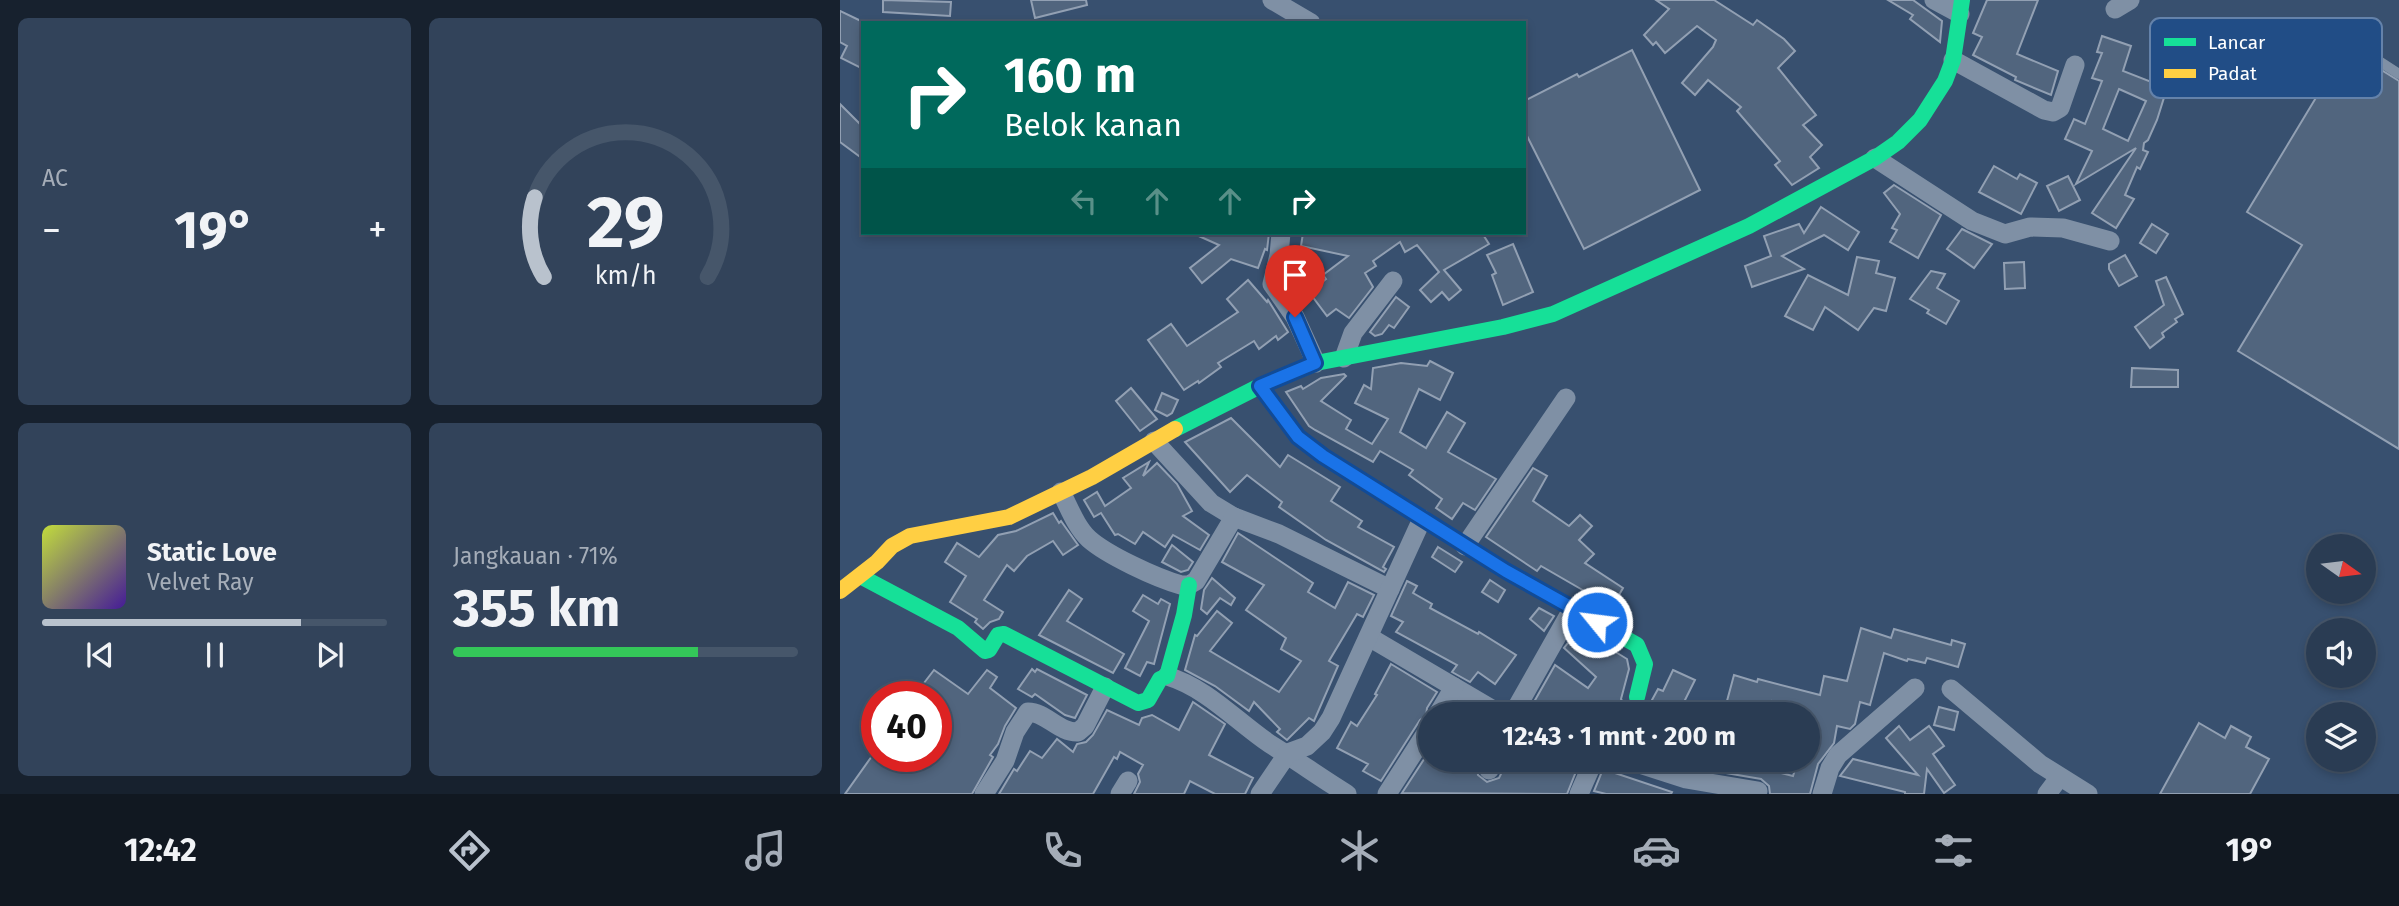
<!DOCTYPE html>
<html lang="id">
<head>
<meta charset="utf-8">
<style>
  :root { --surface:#2a3c53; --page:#32435a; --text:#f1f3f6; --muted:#a5adb8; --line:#46566a; --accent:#b9c2cd }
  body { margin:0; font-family:"Fira Sans",sans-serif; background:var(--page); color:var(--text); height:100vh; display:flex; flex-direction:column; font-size:26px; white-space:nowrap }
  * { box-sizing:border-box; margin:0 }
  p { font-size:23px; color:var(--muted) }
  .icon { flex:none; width:38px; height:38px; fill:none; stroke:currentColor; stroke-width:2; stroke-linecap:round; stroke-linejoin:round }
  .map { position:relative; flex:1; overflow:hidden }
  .details { display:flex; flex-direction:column; gap:18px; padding:18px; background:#17212e; width:840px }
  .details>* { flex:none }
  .hud { position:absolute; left:21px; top:21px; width:665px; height:214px; border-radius:0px; box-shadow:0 4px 10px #0003,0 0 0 2px var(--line); background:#00695c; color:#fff; overflow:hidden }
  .needle { width:46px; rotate:104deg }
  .tools { position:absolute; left:1466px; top:534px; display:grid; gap:14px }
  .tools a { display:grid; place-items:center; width:70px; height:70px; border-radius:50%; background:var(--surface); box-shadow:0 4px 10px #0003,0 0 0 2px var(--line); font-size:35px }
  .speed { position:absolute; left:21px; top:681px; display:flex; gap:14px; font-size:35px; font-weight:700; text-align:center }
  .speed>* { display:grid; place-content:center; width:91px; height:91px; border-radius:50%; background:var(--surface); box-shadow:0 4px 10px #0003,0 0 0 2px var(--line); line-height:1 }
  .speed .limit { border:10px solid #d22; background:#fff; color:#111 }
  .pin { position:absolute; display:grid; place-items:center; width:60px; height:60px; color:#fff; margin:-72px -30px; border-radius:50% 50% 50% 0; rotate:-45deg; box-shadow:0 0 7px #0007 }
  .pin .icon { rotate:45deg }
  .me { position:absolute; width:77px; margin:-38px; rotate:299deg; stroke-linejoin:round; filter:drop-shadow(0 0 5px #0008) }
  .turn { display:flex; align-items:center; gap:24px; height:147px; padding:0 28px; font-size:32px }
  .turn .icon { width:91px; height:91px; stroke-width:2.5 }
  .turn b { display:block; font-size:49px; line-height:60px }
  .lanes { display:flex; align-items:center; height:66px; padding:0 28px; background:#0003; justify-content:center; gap:35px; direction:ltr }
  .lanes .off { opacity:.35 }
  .big { font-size:52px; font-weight:700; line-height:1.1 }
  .details .card { flex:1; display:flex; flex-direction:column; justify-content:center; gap:10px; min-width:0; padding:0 24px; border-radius:10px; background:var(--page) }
  .details .dial { align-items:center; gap:0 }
  .dial svg { height:182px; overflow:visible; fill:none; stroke:var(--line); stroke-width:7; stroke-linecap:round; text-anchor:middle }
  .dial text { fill:var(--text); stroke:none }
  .song { display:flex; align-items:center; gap:21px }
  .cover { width:84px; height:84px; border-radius:10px; background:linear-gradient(135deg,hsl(70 70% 55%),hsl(260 70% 35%)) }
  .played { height:7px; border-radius:4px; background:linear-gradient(90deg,var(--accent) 75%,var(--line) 75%) }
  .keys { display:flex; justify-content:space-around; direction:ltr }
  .heat { display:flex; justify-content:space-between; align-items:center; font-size:38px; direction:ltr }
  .charge { height:10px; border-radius:5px; background:linear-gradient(90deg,#34c759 71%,var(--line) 0) }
  .details .tiles { flex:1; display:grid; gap:18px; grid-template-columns:repeat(2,1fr) }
  .trip { position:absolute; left:578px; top:702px; width:402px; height:70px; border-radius:35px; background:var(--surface); box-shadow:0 4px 10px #0003,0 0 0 2px var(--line); font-weight:700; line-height:70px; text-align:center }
  .tabs { display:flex; height:112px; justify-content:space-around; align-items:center; background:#111821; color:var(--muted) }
  .tabs .icon { width:49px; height:49px }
  .tabs .current { color:var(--accent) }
  .tabs b { font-size:32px; color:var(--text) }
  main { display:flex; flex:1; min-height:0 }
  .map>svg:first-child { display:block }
  .building { fill:#51657e; stroke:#92a0b3; stroke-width:2; fill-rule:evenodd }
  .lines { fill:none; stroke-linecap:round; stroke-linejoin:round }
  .lane { stroke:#7f90a5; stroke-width:10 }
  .street { stroke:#7f90a5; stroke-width:19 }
  .fast { stroke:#16e098; stroke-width:16 }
  .slow { stroke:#ffcf43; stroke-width:16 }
  .route-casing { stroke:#114b97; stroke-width:18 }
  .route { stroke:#1a73e8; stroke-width:12 }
  .key { fill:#214d86; stroke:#6482aa; stroke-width:2 }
  .key-label { font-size:19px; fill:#fff }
</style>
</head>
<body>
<main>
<section class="details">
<div class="tiles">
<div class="card"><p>AC</p>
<div class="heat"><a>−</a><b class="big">19°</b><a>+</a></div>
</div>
<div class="card dial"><svg viewBox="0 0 100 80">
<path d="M14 69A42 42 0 1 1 86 69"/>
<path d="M14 69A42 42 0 0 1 10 34" stroke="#b9c2cd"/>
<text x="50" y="56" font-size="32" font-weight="700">29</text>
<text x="50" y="72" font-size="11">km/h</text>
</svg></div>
<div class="card">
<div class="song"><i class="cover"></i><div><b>Static Love</b><p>Velvet Ray</p></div></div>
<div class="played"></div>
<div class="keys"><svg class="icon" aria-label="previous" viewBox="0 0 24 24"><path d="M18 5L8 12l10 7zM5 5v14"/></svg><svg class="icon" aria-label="pause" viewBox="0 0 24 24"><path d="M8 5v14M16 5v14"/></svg><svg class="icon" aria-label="next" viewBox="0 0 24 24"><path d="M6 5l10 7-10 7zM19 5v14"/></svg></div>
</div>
<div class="card"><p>Jangkauan · 71%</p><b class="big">355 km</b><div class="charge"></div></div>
</div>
</section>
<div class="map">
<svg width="1559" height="794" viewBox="0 0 1559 794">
  <rect width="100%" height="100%" fill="#38506f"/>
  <!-- building -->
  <g class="building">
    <polygon points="43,0 111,2 110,16 43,12"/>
    <polygon points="191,0 246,0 247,5 195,18"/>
    <polygon points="816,0 874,0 913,25 917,20 944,39 955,51 938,68 976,115 963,125 982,145 970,157 979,168 952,185 935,165 940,161 897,111 901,107 868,80 855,95 842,83 873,47 876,40 857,26 825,53 816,42 813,45 804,35 829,9"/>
    <polygon points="1048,0 1073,0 1102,21 1100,42 1070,19 1073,15"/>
    <polygon points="1147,0 1198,0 1177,54 1218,71 1211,95 1175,80 1176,77 1133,55 1142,37 1133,33"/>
    <polygon points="0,11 23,22 23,69 1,58 7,46 0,42"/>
    <path d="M1262,36L1291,46L1283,71L1327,88L1317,120L1308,140L1304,143L1303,150L1308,152L1300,169L1297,167L1285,195L1294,199L1276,228L1252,213L1296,148L1236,184L1252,151L1225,139L1234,119L1245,124L1262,81L1252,78L1262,53L1257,52ZM1279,89L1306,101L1288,141L1263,129Z"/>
    <polygon points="1506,48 1559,81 1559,449 1398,351 1462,245 1407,212"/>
    <polygon points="792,50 860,190 744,249 684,130 684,101 737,74 739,77"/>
    <polygon points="0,104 23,127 23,159 0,142"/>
    <polygon points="1154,166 1177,179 1180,174 1197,183 1181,214 1139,192"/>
    <polygon points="1228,176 1240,200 1219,211 1207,186"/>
    <polygon points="1054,185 1101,215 1078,258 1050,242 1057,230 1052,228 1060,214 1044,193"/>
    <polygon points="981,207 1019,232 1008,250 984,235 942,256 964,269 912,287 905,266 931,256 924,236 959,224 964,233"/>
    <polygon points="1312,224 1328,234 1316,253 1300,243"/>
    <polygon points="1122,229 1152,244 1134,268 1107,249"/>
    <polygon points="352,233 429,233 427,250 425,249 418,268 391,259 362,283 350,268 379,245"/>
    <polygon points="463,233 642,233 649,244 604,270 621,290 609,300 602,292 591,302 580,290 599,272 577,245 565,252 560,242 533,261 536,266 525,273 533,287 509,318 496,309 487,316 469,292 486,279 483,275 508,256 461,246"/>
    <polygon points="673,244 693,292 663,305 652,275 656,273 647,255"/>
    <polygon points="1285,255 1297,276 1279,286 1269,269 1269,264"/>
    <polygon points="1017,257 1039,261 1036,273 1055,278 1046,311 1034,308 1018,330 985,307 973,330 945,316 968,275 1008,295"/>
    <polygon points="1184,262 1185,288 1165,289 1164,263"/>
    <polygon points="1091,271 1105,274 1097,288 1119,301 1106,324 1087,313 1089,310 1070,299"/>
    <polygon points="1326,277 1343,314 1335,319 1337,322 1322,333 1324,337 1310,348 1295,327 1324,305 1316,281"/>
    <polygon points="408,280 427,302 428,300 448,332 438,340 436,336 419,349 414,341 378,363 381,367 359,383 358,381 344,390 308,340 331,324 347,346 398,312 387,299"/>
    <polygon points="556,297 569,307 554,328 549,325 542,334 535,336 530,332"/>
    <polygon points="590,361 613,373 600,400 579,389 560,432 586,448 607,412 625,423 608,452 656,479 635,510 623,503 612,519 596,508 602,499 569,475 573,470 540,451 533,462 475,430 469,426 446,392 461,386 463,389 481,378 504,374 506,376 481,401 511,420 506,429 532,444 548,419 515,403 524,385 531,389 533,368 561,363 587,366"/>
    <polygon points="1292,368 1338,370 1338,387 1291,387"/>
    <polygon points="291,388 317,419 300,431 276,401"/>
    <polygon points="322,393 338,400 332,413 327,416 315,410"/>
    <polygon points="391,418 440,467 448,455 500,487 491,501 522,521 518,527 554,547 543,567 546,569 544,572 486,540 439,507 442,502 407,475 390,492 345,442"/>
    <polygon points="309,462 303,476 317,463 337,484 352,511 343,516 369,535 360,550 333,535 325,547 303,532 295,544 278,534 275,535 261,513 254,517 244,500 257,492 265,506 291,488 283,478"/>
    <polygon points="693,468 707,476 693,501 729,526 740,515 752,526 739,540 754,554 745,563 783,588 772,607 701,566 697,571 646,537"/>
    <polygon points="213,513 219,523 221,521 238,545 223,555 213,541 187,556 174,571 167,565 144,600 163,612 159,619 150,622 143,629 135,622 137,619 110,602 126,576 105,562 117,543 139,557 158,535 176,531"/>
    <polygon points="398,533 473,583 468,592 495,608 508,582 534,595 523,617 517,614 489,661 498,666 474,721 469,718 447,740 437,732 440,729 414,702 409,711 375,686 345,670 355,635 357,636 377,611 392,623 370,651 439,692 461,661 441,649 446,638 406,610 424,585 382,562"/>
    <polygon points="332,545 353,562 348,570 341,572 322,562"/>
    <polygon points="598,547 622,562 615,572 592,557"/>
    <polygon points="372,578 395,598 391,605 380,598 367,614 361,609 364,590"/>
    <polygon points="650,580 665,590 658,602 642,592"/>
    <polygon points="567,581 577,586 573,593 592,604 590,608 638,634 639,632 676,655 655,684 638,672 630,682 612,672 617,665 556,632 563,622 551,616"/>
    <polygon points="229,590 242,599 227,621 284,654 273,673 199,635"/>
    <polygon points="303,595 318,604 321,599 330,604 314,664 307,662 300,676 285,668 309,621 293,611"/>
    <polygon points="699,608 714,616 704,631 690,619"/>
    <polygon points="1021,628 1051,638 1054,629 1111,645 1112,640 1125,644 1118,667 1087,658 1085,663 1068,659 1067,661 1044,653 1030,705 1020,702 1015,724 1010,729 997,726 994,743 978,764 970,794 930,794 929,786 921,779 856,768 857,760 898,760 898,762 953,776 958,760 968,760 968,710 932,701 928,714 884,712 894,675 917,682 918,679 980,695 984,676 1007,681"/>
    <polygon points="736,633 755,650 761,643 787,659 789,669 781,699 787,709 784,714 698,714 690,709 715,665 748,688 756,677 724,648"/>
    <polygon points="551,664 597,692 587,708 586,716 580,720 541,781 523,771 528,764 497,748 511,722 517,726 537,695 535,694"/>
    <polygon points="192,669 195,672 197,669 247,695 235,718 225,715 195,694 192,697 178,689"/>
    <polygon points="94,670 128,694 147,670 157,677 150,688 176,708 165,726 158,744 150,755 153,757 132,794 5,794 32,756 96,756 96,696 74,696"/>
    <polygon points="833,670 855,680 838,714 817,714 807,709 818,689 823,691"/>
    <polygon points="353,702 385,724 369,755 413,778 405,794 375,794 350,781 344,794 294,794 300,782 298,774 303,765 280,752 277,759 274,757 253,794 159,794 174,769 177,771 190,751 202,758 217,739 233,752 237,744 246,742 253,735 267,710 299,725 302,718 312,715 339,730"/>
    <polygon points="1099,707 1118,712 1114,730 1094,725"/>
    <polygon points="1359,723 1385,738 1391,726 1411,737 1406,747 1429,759 1410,794 1320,794"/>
    <polygon points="1059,726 1070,740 1089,726 1104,746 1093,754 1115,785 1104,793 1087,769 1084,794 1065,794 1065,792 1000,776 1013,759 1078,775 1046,738"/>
    <polygon points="590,750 590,760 641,760 637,768 638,775 647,782 659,778 668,760 710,760 737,769 727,794 562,793"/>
    <polygon points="763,769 832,792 831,794 766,794 754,791"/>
  </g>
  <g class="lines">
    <!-- lane -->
    <polyline class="lane" points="1511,43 1559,74"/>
    <!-- street -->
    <g class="street">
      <polyline points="432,0 471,23"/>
      <polyline points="1094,0 1120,14"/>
      <polyline points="1275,9 1290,0"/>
      <polyline points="1113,60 1204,110 1213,112 1220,108 1235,65"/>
      <polyline points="1035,158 1132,221 1165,234 1190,227 1223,228 1270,241"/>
      <polyline points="441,233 439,255 432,284 455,317 476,363"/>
      <polyline points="504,358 513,333 553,281"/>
      <polyline points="314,441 371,503 394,517 439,534 550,589"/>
      <path d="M221,492C229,507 236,527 249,539C267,555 316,578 341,585H349L356,581L394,517"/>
      <polyline points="625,546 726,398"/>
      <polyline points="529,637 660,714"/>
      <path d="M327,676C367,688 396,721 430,744C456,760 481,778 507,794"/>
      <polyline points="1111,689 1200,764 1248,794"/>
      <polyline points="598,714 614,687"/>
      <polyline points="673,714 733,608"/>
      <polyline points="787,760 846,779 918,791"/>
      <polyline points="649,770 656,760"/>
      <path d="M144,794L165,761L175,732L188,712C206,712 219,733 238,732L245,726L265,687"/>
      <polyline points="280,794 288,781"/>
      <polyline points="420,794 448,753 467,746 482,732 491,718 582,519"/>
      <polyline points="547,794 590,727"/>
      <polyline points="739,794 754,760"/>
      <polyline points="982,794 990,768 998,755 1075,688"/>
      <polyline points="1207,794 1219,778"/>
    </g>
    <!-- fast -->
    <g class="fast">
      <polyline points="420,386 458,437 483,456 666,571 797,645 805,664 797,697"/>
      <polyline points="335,429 420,386 476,363 663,327 713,314 909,226 1035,158 1058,142 1080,120 1105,81 1113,60 1122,0"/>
      <polyline points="20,576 118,628 145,651 149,650 158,635 164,634 298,703 308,700 320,679 327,676 344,615 349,585"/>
    </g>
    <!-- slow -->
    <polyline class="slow" points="0,591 37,562 52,546 70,536 169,517 252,477 335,429"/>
  </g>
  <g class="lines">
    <defs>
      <polyline id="route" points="455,317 475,363 420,386 458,437 483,456 666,571 757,622"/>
    </defs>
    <!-- route casing -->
    <use href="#route" class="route-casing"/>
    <!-- route -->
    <use href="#route" class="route"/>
  </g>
  <!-- legend -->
  <rect x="1310" y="18" width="232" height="80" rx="10" class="key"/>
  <rect x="1324" y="38" width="32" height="8" fill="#16e098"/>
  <rect x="1324" y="69" width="32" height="9" fill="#ffcf43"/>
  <g class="key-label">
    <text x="1368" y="49">Lancar</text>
    <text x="1368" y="80">Padat</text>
  </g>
</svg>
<div class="tools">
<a><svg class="needle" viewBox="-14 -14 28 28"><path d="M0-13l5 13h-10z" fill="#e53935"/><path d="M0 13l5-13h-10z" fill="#a5adb8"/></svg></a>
<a><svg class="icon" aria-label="sound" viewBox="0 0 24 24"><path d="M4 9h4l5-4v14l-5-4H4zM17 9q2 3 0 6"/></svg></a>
<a><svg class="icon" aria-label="layers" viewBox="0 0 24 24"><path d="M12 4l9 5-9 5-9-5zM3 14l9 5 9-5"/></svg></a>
</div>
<div class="speed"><div class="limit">40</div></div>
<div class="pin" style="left:455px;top:317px;background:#d93025"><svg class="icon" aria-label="arrive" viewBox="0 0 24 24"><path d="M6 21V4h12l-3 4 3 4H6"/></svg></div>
<svg class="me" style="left:757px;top:622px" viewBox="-20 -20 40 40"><circle r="17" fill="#1a73e8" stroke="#fff" stroke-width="3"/><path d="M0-11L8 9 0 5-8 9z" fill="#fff"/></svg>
<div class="trip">12:43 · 1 mnt · 200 m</div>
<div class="hud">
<div class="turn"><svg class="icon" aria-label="right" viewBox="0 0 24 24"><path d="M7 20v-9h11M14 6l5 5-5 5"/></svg><div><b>160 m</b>Belok kanan</div></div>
<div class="lanes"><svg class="icon off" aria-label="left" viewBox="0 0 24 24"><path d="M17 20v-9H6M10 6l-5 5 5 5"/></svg><svg class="icon off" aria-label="ahead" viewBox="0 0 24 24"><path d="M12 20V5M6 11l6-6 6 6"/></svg><svg class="icon off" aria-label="ahead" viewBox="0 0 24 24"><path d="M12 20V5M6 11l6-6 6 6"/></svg><svg class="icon" aria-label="right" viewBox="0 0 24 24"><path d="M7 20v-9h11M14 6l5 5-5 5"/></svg></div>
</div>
</div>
</main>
<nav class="tabs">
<b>12:42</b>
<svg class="icon current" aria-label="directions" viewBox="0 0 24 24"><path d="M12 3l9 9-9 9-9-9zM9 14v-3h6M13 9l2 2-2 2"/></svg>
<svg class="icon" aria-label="music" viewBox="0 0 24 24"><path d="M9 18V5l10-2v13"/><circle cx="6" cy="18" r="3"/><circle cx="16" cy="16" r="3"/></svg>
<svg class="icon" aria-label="phone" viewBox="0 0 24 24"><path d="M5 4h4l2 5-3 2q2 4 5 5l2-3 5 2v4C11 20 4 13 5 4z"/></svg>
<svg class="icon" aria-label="climate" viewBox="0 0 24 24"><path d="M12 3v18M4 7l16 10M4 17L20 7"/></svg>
<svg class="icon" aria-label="car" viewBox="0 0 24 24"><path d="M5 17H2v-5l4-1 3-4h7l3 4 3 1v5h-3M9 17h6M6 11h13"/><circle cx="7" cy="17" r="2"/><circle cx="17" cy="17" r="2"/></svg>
<svg class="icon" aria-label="filters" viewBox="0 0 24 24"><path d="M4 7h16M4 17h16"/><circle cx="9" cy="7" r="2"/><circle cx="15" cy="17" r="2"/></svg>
<b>19°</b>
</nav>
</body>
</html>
